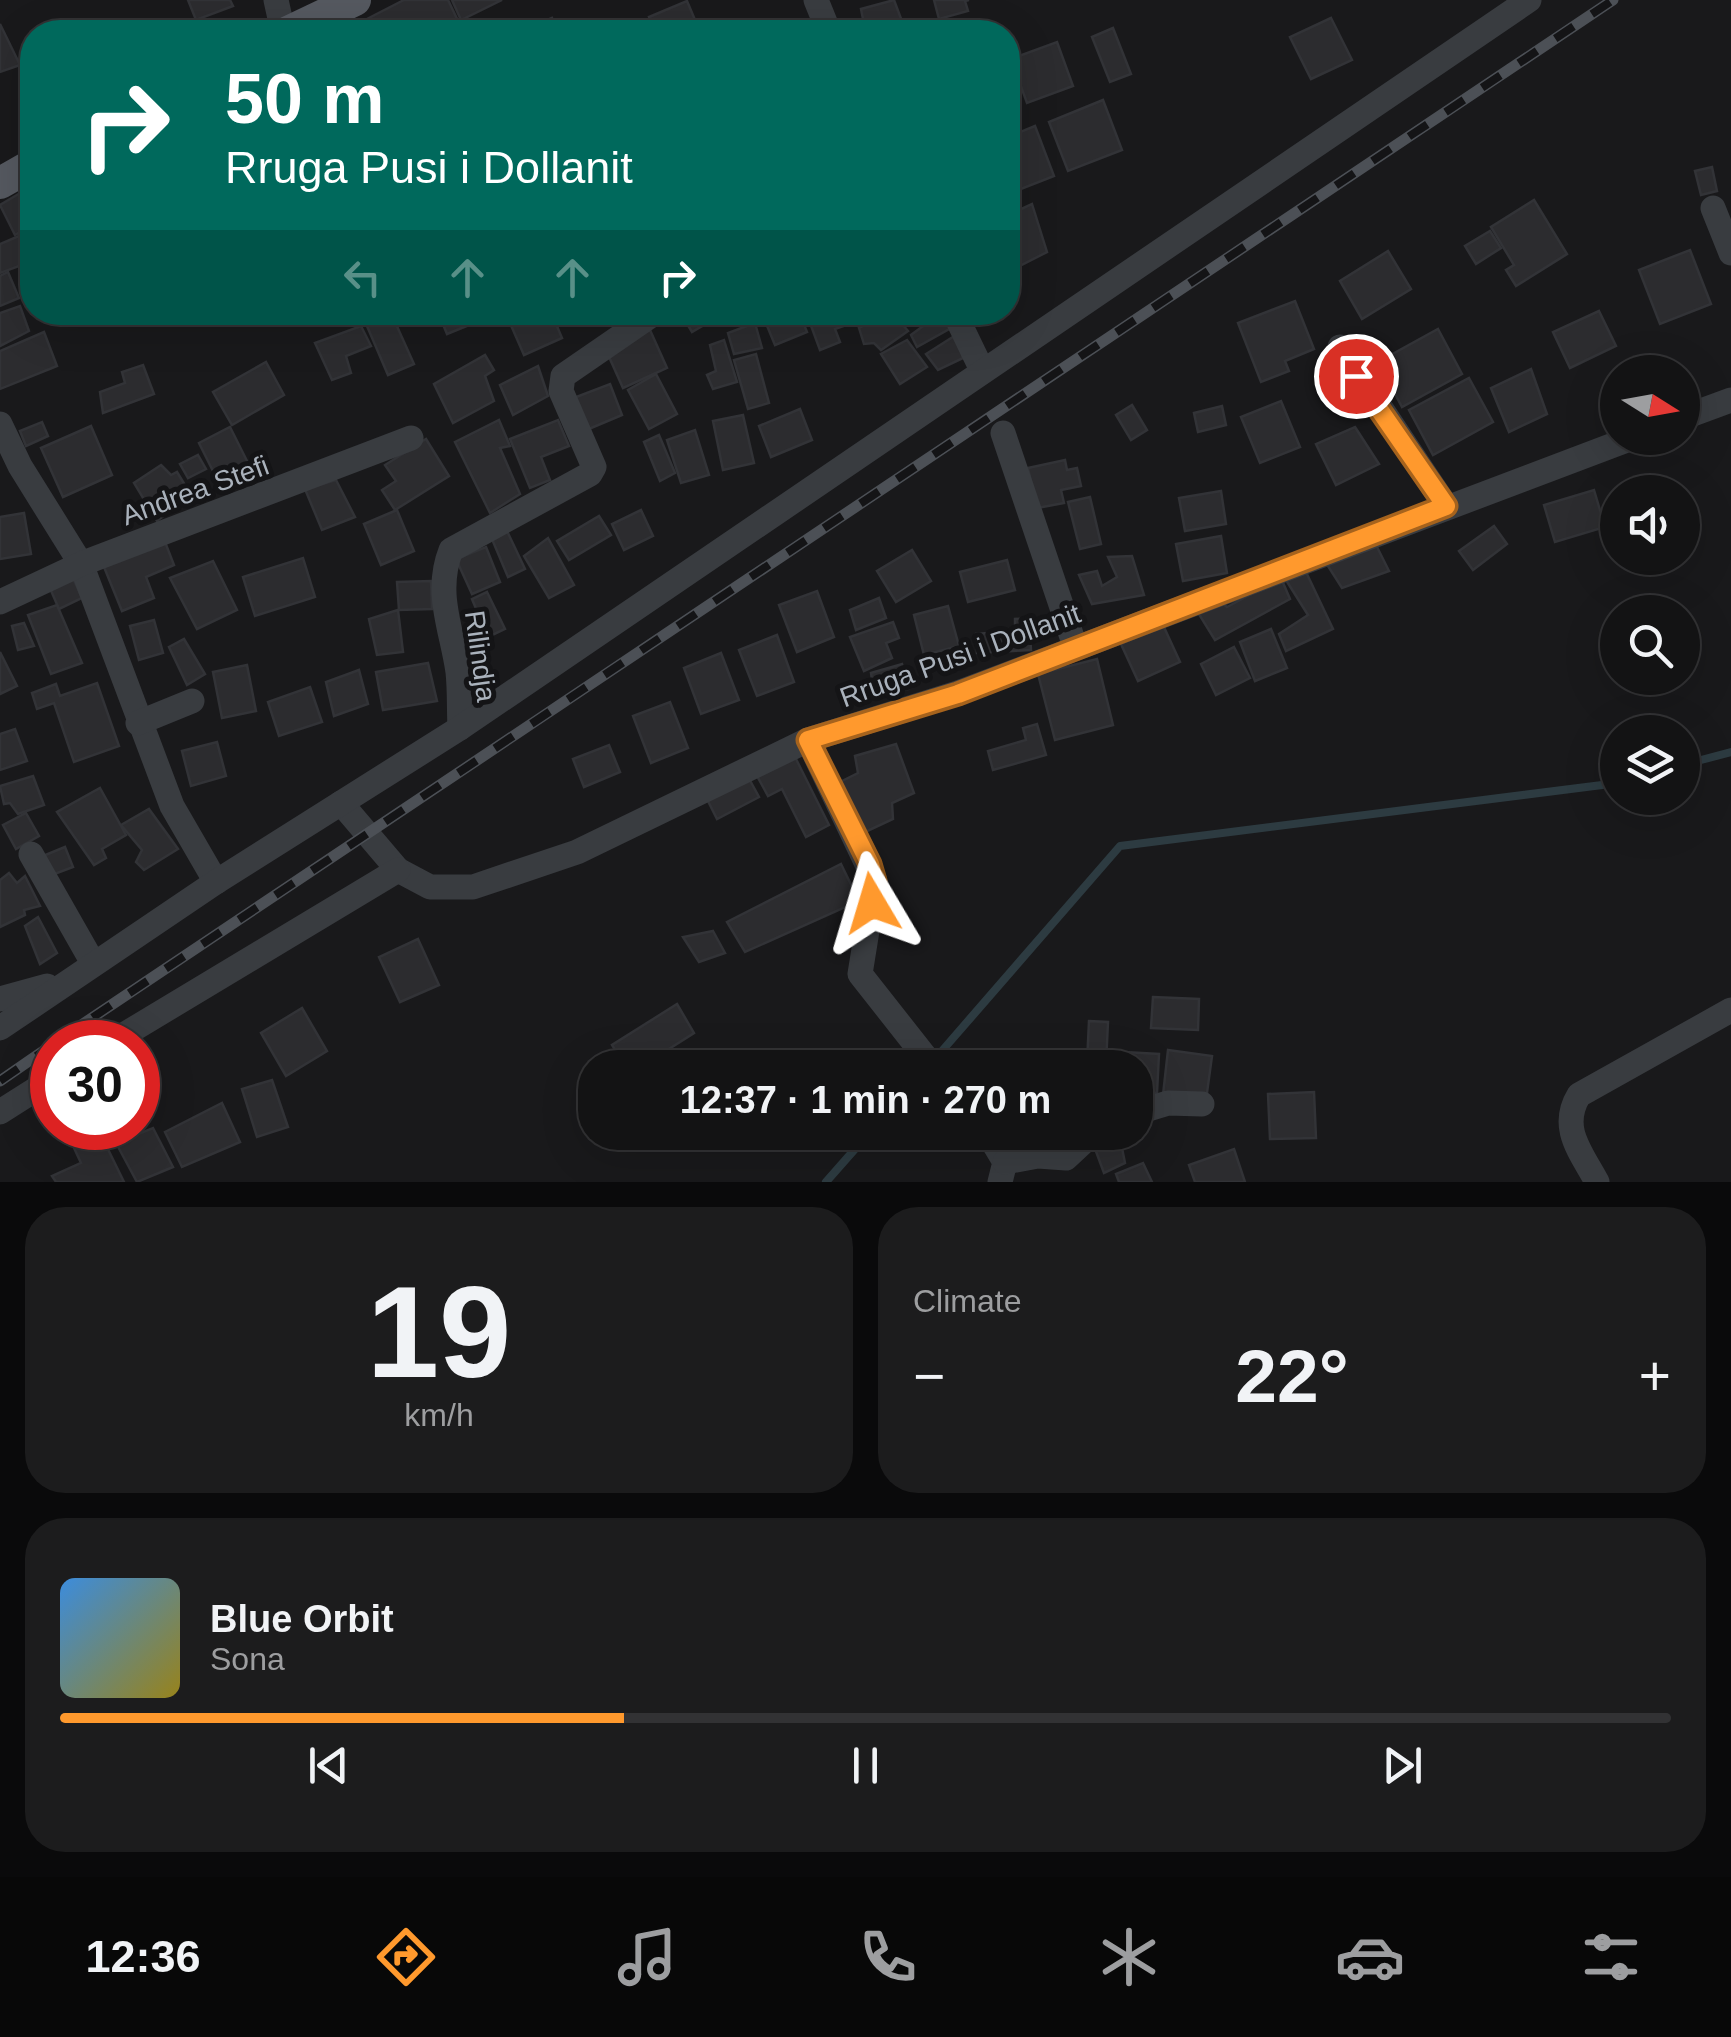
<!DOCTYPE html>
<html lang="en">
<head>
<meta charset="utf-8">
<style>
  :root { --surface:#131314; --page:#1c1c1d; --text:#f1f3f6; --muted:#9d9ea0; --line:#323234; --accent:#ff992d }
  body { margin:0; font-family:Arial,sans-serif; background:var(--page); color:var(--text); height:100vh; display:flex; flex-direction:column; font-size:38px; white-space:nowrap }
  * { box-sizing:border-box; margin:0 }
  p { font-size:32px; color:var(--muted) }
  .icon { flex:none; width:55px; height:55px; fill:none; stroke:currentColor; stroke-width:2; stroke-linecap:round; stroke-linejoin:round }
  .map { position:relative; height:1182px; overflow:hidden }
  .side { display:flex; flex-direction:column; gap:25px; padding:25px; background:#0a0a0b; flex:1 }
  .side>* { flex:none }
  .top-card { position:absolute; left:20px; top:20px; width:1000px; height:305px; border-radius:40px; box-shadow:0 10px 40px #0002,0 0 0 2px var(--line); background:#00695c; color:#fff; overflow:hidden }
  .needle { width:65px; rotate:101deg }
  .controls { position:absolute; left:1600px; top:355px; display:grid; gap:20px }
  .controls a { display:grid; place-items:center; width:100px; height:100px; border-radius:50%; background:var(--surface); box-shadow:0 10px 40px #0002,0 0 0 2px var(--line); font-size:50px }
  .speed { position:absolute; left:30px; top:1020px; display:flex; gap:20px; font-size:50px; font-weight:700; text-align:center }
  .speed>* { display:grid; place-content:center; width:130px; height:130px; border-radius:50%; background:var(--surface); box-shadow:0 10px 40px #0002,0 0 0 2px var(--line); line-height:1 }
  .speed .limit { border:15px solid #d22; background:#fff; color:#111 }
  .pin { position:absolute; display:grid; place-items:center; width:85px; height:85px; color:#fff; margin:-42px; border:5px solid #fff; border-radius:50%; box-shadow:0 2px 10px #0007 }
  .me { position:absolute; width:110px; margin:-55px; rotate:353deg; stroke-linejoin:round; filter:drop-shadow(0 0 8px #0008) }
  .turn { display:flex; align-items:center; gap:35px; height:210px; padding:0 40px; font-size:45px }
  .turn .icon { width:130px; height:130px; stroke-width:2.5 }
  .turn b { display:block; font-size:70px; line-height:85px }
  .lanes { display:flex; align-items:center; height:95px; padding:0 40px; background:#0003; justify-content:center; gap:50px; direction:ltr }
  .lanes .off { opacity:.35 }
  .big { font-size:75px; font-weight:700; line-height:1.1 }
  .side .widget { flex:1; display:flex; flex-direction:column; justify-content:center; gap:15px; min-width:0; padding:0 35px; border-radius:40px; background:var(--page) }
  .side .dial { align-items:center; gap:0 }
  .dial b { font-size:130px; line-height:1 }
  .song { display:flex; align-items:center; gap:30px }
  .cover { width:120px; height:120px; border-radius:15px; background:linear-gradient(135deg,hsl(210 70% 55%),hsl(50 70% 35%)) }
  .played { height:10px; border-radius:5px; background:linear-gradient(90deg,var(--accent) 35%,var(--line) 35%) }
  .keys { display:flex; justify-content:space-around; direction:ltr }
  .heat { display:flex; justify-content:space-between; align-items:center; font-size:55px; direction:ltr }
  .side .tiles { flex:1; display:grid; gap:25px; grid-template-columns:1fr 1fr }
  .widget:last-child { grid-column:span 2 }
  .trip { position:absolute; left:578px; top:1050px; width:575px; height:100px; border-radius:40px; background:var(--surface); box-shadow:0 10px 40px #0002,0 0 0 2px var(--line); font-weight:700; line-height:100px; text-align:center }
  .menu { display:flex; height:160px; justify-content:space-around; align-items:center; background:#080808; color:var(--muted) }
  .menu .icon { width:70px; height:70px }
  .menu .current { color:var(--accent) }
  .menu b { font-size:45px; color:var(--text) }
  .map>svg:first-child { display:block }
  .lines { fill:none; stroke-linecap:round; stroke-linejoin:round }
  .stream { stroke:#2d3b41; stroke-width:8 }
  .building { fill:#2c2c2f; stroke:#323337; stroke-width:2.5 }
  .minor { stroke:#393c40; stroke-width:25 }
  .major { stroke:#555960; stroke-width:32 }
  .rail-casing { stroke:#4c5056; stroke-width:11 }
  .rail { stroke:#141416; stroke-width:8; stroke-dasharray:22; stroke-linecap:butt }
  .route-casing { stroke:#a6631d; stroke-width:25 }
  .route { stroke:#ff992d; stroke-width:18 }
  .labels { text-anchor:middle; stroke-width:10; stroke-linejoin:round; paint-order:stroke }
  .street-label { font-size:28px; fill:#aab2bc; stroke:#141416 }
</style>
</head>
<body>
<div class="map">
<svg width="1731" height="1182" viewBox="0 0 1731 1182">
  <rect width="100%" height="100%" fill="#19191b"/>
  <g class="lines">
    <!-- stream -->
    <g class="stream">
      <polyline points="1682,765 1731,752"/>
      <polyline points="941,1052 1120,846 1618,783"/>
      <polyline points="826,1182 870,1132"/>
    </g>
  </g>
  <!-- building -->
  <g class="building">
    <polygon points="188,0 230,0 233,6 196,20"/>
    <polygon points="404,0 448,0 459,23 440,32 374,32 367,19"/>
    <polygon points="452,0 502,0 461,20"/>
    <polygon points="894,0 906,32 846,32 844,29 863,19 861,9"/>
    <polygon points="934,0 969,0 965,1 968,11 939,19"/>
    <polygon points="687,1 698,27 685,32 655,32 649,17"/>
    <polygon points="552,18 558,32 527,32 526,29"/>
    <polygon points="1331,18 1352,60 1311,79 1290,37"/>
    <polygon points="0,24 20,65 0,72"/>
    <polygon points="1113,28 1131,74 1110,82 1092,37"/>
    <polygon points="1057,42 1073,86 1027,103 1011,59"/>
    <polygon points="1103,100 1122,150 1068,171 1049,122"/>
    <polygon points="1035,126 1054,176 1008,194 1008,137"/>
    <polygon points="1712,167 1717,191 1701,195 1695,171"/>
    <polygon points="22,192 32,210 32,225 15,235 0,205"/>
    <polygon points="1534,200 1567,254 1516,286 1506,270 1514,265 1491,227"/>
    <polygon points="1032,204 1047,252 1008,272 1008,215"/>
    <polygon points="1490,231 1501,248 1476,264 1465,246"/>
    <polygon points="19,236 30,262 0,273 0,244"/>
    <polygon points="1690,250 1711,304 1660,324 1639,270"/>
    <polygon points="1388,251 1411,289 1362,319 1340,281"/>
    <polygon points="8,272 19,298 0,306 0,276"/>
    <polygon points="1295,301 1314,349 1285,361 1289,371 1261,382 1238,323"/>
    <polygon points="20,306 29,331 0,346 0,313"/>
    <polygon points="1599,311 1616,346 1570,368 1553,332"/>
    <polygon points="438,312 482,312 484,319 447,334"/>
    <polygon points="529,312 551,312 562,338 524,355 510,323"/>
    <polygon points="680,312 726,312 692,332"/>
    <polygon points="771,312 799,312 807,332 775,345 763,316"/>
    <polygon points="806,312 844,312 849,324 835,329 840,342 820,350"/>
    <polygon points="892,312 908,331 881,350 874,343 864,344 859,328"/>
    <polygon points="391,313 414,364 388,375 367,326"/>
    <polygon points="941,313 951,328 917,347 911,335"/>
    <polygon points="755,323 762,348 734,354 728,333"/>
    <polygon points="361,326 371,346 346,356 351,373 332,380 315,343"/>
    <polygon points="1438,329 1462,374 1402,407 1378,362"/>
    <polygon points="650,330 667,368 623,388 606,350"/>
    <polygon points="44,332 57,366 0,389 0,351"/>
    <polygon points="956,335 963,358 938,370 926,354"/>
    <polygon points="724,340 737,382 713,389 707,375 716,371 710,345"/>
    <polygon points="907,340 927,367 900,384 881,354"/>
    <polygon points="756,354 769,403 748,409 734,360"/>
    <polygon points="485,355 494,370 485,376 494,401 453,423 434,384"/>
    <polygon points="266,362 284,395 232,425 213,392"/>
    <polygon points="143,365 154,394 103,413 100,392 125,383 122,372"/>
    <polygon points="538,366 548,396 513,415 500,385"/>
    <polygon points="1531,369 1547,414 1509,432 1491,388"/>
    <polygon points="656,374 677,414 649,429 628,390"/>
    <polygon points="1469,378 1493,422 1433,455 1409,410"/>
    <polygon points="610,384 622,415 584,431 571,399"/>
    <polygon points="1281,401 1300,447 1260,463 1241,417"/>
    <polygon points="1132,405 1147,430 1131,440 1116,415"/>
    <polygon points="1222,406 1226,425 1198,432 1194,413"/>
    <polygon points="800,409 812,440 771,457 759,426"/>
    <polygon points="743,415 754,463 723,470 713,421"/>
    <polygon points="499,420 510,446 500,448 520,494 490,513 455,442"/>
    <polygon points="558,420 569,446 541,457 550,480 530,488 510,439"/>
    <polygon points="42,422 48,436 26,446 20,431"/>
    <polygon points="91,426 112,475 63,497 41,448"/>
    <polygon points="230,427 250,467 219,483 199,443"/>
    <polygon points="1355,427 1379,464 1336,485 1316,444"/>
    <polygon points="695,430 709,475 681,483 667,440"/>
    <polygon points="659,435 675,473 660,481 644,442"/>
    <polygon points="426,439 449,476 395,510 382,490 396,481 385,465"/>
    <polygon points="198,455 206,469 188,478 180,464"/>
    <polygon points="1065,460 1067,470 1077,468 1081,486 1061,490 1064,503 1037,508 1028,468"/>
    <polygon points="161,465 171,475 177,472 191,495 157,521 134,483"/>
    <polygon points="336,480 355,517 322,530 305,489"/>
    <polygon points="1594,490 1605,527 1555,542 1544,505"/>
    <polygon points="1221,491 1226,524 1185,531 1179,498"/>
    <polygon points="1090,497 1101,544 1080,549 1068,502"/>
    <polygon points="397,510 414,551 381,565 364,524"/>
    <polygon points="641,510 653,536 624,550 612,524"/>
    <polygon points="24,513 31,554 0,559 0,517"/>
    <polygon points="599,516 611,535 569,560 557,541"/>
    <polygon points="1494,526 1507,544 1473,570 1459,551"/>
    <polygon points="507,531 525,569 508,577 492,539"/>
    <polygon points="1221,536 1227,573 1183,581 1176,544"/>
    <polygon points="548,538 574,585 549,598 524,556"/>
    <polygon points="165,542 174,565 146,577 154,598 122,611 104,567"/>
    <polygon points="1376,545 1389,571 1342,588 1326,563"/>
    <polygon points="486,547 500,582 472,594 456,559"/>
    <polygon points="912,550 931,581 896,602 877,571"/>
    <polygon points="1132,556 1144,595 1092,604 1079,575 1097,571 1102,586 1117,577 1108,557"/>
    <polygon points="303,558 315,597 255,616 243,577"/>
    <polygon points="1007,560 1015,590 968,602 960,572"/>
    <polygon points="213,561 237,610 197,629 170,578"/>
    <polygon points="1306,572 1333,629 1286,651 1279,634 1308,615 1286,580"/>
    <polygon points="72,576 82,598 59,609 49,586"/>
    <polygon points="1281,578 1290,599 1215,640 1197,611 1217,599 1227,607"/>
    <polygon points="431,581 432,609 399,610 397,582"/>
    <polygon points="817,591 834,637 797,652 779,605"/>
    <polygon points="487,592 505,629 488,637 472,599"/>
    <polygon points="879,598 886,618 856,630 850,610"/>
    <polygon points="57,605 82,663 51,674 28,615"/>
    <polygon points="948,606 959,646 924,655 914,615"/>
    <polygon points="398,610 403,652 377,655 369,619"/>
    <polygon points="1029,618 1031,650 977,653 976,634 1015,631 1015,619"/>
    <polygon points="154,620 163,653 139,660 130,626"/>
    <polygon points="893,622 899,638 886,643 892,658 864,671 850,637"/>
    <polygon points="24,623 34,646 18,650 12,626"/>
    <polygon points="1163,625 1180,662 1138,681 1121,644"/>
    <polygon points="1271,629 1287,668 1255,681 1240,642"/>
    <polygon points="777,635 794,682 757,696 739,650"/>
    <polygon points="184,639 205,674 187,685 169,647"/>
    <polygon points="1234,647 1250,678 1216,695 1201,664"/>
    <polygon points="0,652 17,686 0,694"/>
    <polygon points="721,653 739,700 701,714 684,668"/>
    <polygon points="1097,659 1113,725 1055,740 1038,674"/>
    <polygon points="428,663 437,701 383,710 376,672"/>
    <polygon points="902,664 908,689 874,695 871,673"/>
    <polygon points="247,665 256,711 222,718 213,672"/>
    <polygon points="359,670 368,704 334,716 326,682"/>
    <polygon points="97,683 119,746 74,762 54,703 37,709 32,693 56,684 60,696"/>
    <polygon points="310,687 322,722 279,736 268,702"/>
    <polygon points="670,702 688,748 651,763 633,716"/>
    <polygon points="1037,724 1046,755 993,770 988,751 1026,740 1023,728"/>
    <polygon points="15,729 27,761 0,770 0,734"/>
    <polygon points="217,742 226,776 191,786 182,751"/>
    <polygon points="896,744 914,793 892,803 893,819 863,833 840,782 858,773 855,756"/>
    <polygon points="609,745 620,772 584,787 573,759"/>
    <polygon points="794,755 829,825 806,837 782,789 768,796 756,774"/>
    <polygon points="747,775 759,797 717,819 706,797"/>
    <polygon points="33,776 44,805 18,814 10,803 4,804 0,786"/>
    <polygon points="100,788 126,835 102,849 106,858 94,865 57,812"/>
    <polygon points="149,809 178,849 144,870 136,862 142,850 121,825"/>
    <polygon points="26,813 39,836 16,849 3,825"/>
    <polygon points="65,847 73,867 52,875 43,856"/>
    <polygon points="841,864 859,901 745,952 727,922"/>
    <polygon points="9,873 17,883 25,876 40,906 24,910 25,915 0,927 0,880"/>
    <polygon points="38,917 57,953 40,964 25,926"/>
    <polygon points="713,931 725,953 699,962 683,937"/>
    <polygon points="418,939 439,985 400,1002 379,957"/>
    <polygon points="1153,997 1199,999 1198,1030 1151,1028"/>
    <polygon points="677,1004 694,1033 639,1068 626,1068 612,1045"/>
    <polygon points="302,1008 327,1051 286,1076 261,1033"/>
    <polygon points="1089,1021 1108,1022 1106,1064 1087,1063"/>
    <polygon points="1168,1050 1212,1056 1206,1100 1163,1095"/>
    <polygon points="1124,1052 1159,1054 1157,1093 1135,1092 1135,1068 1123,1068"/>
    <polygon points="272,1080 288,1127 257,1137 242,1089"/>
    <polygon points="1314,1092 1316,1138 1270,1139 1268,1094"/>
    <polygon points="222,1103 240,1142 182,1167 165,1132"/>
    <polygon points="153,1128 173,1167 137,1182 116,1143"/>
    <polygon points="102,1137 124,1182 56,1182 52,1176 81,1163 74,1148"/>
    <polygon points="1120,1138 1125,1163 1104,1173 1094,1146"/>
    <polygon points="1234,1149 1245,1182 1195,1182 1189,1165"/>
    <polygon points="1143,1163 1152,1182 1119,1182 1116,1174"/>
  </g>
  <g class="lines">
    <!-- minor -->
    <g class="minor">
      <polyline points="276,0 283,32"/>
      <polyline points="816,0 829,32"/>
      <polyline points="1713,208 1731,253"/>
      <polyline points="954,312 982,370"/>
      <polyline points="1340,347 1446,506"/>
      <polyline points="1682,418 1731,400"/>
      <polyline points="0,424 20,466 81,564 172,806 216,882"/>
      <polyline points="1003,433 1075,646"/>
      <polyline points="0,602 81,564 411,438"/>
      <polyline points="138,723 192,701"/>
      <path d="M460,728C459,709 460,691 458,672C452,629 434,593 451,550L590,474L594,467L561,391L563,376L656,312"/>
      <polyline points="808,740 875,881 860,974 934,1068"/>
      <polyline points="341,803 398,870 430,887 473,887 577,852 808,740 958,693 1632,438"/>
      <polyline points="31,854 93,963"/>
      <polyline points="0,999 47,986"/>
      <polyline points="0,1028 216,882 460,728 1529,0"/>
      <polyline points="112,1042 398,870"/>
      <polyline points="0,1112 52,1079"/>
      <polyline points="1135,1113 1168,1103 1202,1104"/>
      <polyline points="987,1132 1005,1162 1000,1182"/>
      <polyline points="1005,1162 1038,1156 1066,1158 1094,1132"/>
      <path d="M1597,1182C1581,1152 1559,1128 1579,1095L1731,1010"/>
    </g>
    <!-- major -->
    <g class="major">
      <polyline points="288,32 355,0"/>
      <polyline points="0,183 32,165"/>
    </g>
    <defs>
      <g id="rail">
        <polyline points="56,1042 1613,0"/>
        <polyline points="0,1081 52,1045"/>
      </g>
    </defs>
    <!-- rail casing -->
    <use href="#rail" class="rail-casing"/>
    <!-- rail -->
    <use href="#rail" class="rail"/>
  </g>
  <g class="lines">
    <defs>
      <polyline id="route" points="872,903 875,881 870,864 808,740 958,694 1446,506 1356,376"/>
    </defs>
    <!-- route casing -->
    <use href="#route" class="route-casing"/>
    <!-- route -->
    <use href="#route" class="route"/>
  </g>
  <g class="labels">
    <!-- street labels -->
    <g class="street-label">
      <text transform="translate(195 490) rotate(-20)" y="10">Andrea Stefi</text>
      <text transform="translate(960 655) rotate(-20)" y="10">Rruga Pusi i Dollanit</text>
      <text transform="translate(481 656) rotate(82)" y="10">Rilindja</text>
    </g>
  </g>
</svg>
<div class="controls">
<a><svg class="needle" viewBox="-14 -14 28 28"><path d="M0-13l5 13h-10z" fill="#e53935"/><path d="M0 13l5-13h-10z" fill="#9d9ea0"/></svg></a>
<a><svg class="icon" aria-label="sound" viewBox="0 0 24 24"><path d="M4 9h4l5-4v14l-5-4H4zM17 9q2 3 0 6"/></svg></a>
<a><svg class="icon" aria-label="search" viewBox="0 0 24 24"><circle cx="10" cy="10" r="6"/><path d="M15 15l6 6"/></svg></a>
<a><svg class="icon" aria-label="layers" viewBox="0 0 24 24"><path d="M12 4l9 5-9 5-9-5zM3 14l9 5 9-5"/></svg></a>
</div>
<div class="speed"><div class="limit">30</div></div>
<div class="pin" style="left:1356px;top:376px;background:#d93025"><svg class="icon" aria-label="arrive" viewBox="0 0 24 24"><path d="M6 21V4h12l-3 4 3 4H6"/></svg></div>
<svg class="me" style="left:872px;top:903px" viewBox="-20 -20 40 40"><path d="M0-17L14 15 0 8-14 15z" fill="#ff992d" stroke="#fff" stroke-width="4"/></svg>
<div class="trip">12:37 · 1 min · 270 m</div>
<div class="top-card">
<div class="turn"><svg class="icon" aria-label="right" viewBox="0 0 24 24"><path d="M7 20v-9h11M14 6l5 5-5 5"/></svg><div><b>50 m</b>Rruga Pusi i Dollanit</div></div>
<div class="lanes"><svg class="icon off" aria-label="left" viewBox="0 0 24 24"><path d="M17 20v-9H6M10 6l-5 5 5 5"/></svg><svg class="icon off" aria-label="ahead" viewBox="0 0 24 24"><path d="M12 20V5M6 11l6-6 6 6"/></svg><svg class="icon off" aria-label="ahead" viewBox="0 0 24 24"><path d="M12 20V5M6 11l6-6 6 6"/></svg><svg class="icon" aria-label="right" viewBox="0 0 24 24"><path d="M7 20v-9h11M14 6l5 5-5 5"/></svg></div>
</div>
</div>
<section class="side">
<div class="tiles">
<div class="widget dial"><b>19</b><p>km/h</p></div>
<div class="widget"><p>Climate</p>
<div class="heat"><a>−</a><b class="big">22°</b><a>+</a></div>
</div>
<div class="widget">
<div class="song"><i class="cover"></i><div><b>Blue Orbit</b><p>Sona</p></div></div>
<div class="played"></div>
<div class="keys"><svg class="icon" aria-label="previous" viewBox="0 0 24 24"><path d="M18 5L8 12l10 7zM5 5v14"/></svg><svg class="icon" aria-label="pause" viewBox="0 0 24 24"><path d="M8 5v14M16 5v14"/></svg><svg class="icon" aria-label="next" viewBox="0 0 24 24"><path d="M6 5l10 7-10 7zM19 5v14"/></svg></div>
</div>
</div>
</section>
<nav class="menu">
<b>12:36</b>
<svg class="icon current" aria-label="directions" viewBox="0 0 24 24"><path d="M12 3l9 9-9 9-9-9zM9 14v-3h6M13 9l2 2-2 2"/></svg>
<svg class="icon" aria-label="music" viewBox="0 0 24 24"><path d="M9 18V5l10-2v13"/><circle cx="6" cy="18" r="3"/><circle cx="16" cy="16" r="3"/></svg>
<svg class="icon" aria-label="phone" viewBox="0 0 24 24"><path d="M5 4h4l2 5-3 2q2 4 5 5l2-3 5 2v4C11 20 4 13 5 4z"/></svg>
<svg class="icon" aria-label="climate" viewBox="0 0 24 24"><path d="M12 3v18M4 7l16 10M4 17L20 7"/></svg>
<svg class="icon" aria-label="car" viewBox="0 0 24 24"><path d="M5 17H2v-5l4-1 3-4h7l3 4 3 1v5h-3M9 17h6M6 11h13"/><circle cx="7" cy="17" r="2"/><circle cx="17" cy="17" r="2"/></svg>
<svg class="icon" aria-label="filters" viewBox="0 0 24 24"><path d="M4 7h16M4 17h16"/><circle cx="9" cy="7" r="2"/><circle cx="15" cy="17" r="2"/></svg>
</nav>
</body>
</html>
